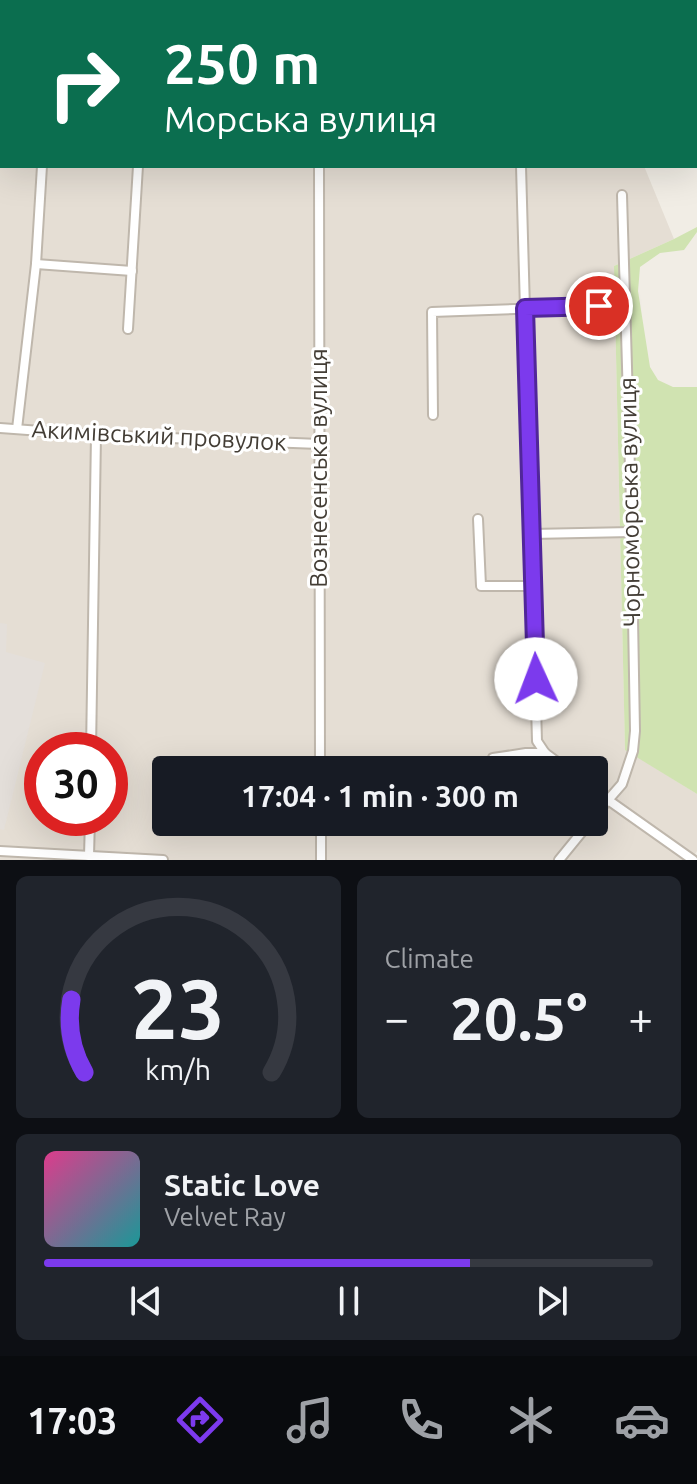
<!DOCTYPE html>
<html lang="en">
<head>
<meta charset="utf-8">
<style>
  :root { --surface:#171b24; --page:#20242c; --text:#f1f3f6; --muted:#9ea1a6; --line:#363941; --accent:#7c3aed }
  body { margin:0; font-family:Ubuntu,sans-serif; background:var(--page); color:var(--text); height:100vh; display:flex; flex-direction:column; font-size:30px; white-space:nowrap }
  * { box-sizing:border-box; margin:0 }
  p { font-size:26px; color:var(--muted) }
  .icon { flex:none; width:44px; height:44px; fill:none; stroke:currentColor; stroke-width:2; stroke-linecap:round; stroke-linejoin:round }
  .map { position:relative; height:860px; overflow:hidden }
  .panel { display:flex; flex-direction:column; gap:16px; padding:16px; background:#0d0f14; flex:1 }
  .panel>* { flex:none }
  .top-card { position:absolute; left:0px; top:0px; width:698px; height:168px; box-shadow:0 8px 32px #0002; background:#0b6e4f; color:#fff; overflow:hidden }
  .speed { position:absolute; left:24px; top:732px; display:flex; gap:16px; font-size:40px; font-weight:700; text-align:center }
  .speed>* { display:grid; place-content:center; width:104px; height:104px; border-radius:50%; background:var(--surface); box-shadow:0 8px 32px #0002; line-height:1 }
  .speed .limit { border:12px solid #d22; background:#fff; color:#111 }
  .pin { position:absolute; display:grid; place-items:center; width:68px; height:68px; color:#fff; margin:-34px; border:4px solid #fff; border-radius:50%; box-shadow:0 2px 8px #0007 }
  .me { position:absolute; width:88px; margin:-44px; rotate:358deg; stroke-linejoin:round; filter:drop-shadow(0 0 6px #0008) }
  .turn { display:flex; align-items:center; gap:28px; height:168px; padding:0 32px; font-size:36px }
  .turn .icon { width:104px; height:104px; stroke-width:2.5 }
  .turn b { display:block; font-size:56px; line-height:68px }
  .big { font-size:60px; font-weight:600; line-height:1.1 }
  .panel .tile { flex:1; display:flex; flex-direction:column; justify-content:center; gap:12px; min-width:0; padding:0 28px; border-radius:12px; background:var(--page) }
  .panel .dial { align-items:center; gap:0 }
  .dial svg { height:208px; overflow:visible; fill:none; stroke:var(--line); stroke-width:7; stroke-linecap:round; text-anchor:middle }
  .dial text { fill:var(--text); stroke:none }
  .song { display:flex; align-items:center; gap:24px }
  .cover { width:96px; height:96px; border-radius:12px; background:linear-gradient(135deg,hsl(330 70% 55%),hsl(180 70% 35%)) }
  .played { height:8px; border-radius:4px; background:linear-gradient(90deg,var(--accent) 70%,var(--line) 70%) }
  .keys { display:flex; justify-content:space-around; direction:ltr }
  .heat { display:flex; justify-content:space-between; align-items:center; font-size:44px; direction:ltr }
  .panel .tiles { flex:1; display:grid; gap:16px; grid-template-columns:1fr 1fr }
  .tile:last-child { grid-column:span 2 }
  .trip { position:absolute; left:152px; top:756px; width:456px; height:80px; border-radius:8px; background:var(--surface); box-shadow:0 8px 32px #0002; font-weight:600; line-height:80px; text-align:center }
  .dock { display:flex; height:128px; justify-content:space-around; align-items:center; background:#090b0e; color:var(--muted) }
  .dock .icon { width:56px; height:56px }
  .dock .selected { color:var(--accent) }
  .dock b { font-size:36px; color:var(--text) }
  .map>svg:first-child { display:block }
  .residential { fill:#e5ded4; fill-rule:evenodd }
  .industrial { fill:#e4dfda }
  .green { fill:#d0e3b1 }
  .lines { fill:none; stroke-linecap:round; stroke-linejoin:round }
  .stream { stroke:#a6d3ea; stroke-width:3 }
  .minor-casing { stroke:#bfb7ac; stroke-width:12 }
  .minor { stroke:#fff; stroke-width:8 }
  .route-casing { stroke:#51269a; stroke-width:20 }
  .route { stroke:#7c3aed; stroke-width:14 }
  .labels { text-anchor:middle; stroke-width:6; stroke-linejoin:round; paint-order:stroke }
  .street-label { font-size:24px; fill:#433d35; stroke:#fff }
</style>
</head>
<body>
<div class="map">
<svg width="697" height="860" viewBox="0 0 697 860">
  <rect width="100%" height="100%" fill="#f1ede5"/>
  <!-- residential -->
  <path class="residential" d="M0,0H531V2H2V166H644L674,239L614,266L625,749L697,794V851L695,854L697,860H0ZM42,750H110V818H42ZM166,770H594V822H166Z"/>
  <!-- industrial -->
  <polygon class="industrial" points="0,623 7,624 6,652 45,663 4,830 0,829"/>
  <!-- green -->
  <polygon class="green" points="697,227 697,232 684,250 660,253 640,267 638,291 650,367 658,380 673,387 697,387 697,794 625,750 614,266 674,239"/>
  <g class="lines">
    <!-- stream -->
    <g class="stream">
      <polyline points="601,0 602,2"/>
      <polyline points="696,74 697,74"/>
    </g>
    <defs>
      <g id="minor">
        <polyline points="59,0 76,2"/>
        <polyline points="48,2 48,0"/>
        <polyline points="320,2 320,0"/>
        <polyline points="519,2 519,0"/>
        <polyline points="319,166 320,770"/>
        <polyline points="521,166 537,741 545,753 568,770"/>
        <polyline points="36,264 132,271"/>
        <polyline points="128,329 138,166"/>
        <polyline points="433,415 432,312 624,305"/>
        <polyline points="0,428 96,435 319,444"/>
        <polyline points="17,429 36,264 42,166"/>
        <polyline points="478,519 481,586 533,586"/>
        <polyline points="531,534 632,532"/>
        <polyline points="91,750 96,435"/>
        <polyline points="493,770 493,758 526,753 545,753"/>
        <polyline points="594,790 693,860"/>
        <polyline points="594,816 622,784 633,751 635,731 631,504 622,195"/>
        <polyline points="321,822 321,860"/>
        <polyline points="0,851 163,860"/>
        <polyline points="89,856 90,818"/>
        <polyline points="559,860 590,822"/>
      </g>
    </defs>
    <!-- minor casing -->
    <use href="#minor" class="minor-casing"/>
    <!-- minor -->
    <use href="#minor" class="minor"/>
  </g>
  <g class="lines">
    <defs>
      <polyline id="route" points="536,679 525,308 599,306"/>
    </defs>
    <!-- route casing -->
    <use href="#route" class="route-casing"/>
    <!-- route -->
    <use href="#route" class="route"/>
  </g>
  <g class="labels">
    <!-- street labels -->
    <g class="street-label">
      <text transform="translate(159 436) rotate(3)" y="8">Акимівський провулок</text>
      <text transform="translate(319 468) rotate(-90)" y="8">Вознесенська вулиця</text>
      <text transform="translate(630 502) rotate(-91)" y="8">Чорноморська вулиця</text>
    </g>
  </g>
</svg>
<div class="speed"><div class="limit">30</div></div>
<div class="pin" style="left:599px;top:306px;background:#d93025"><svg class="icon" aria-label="arrive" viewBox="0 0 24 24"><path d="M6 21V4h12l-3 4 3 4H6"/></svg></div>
<svg class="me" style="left:536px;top:679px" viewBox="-20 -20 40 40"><circle r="19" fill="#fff"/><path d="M0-13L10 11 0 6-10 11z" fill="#7c3aed"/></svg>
<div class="trip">17:04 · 1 min · 300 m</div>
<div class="top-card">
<div class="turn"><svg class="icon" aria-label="right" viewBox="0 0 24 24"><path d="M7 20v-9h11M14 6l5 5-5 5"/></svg><div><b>250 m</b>Морська вулиця</div></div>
</div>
</div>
<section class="panel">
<div class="tiles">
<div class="tile dial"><svg viewBox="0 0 100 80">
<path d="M14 69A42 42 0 1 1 86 69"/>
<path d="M14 69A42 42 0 0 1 9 41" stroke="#7c3aed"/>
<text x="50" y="56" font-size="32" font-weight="700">23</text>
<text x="50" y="72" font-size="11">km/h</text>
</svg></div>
<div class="tile"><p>Climate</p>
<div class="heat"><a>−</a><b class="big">20.5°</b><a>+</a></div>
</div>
<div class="tile">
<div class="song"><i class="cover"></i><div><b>Static Love</b><p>Velvet Ray</p></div></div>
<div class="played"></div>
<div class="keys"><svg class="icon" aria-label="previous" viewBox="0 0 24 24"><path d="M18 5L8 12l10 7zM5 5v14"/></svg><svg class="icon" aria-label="pause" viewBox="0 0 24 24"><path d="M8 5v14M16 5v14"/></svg><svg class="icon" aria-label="next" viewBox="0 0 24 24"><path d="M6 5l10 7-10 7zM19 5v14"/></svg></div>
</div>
</div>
</section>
<nav class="dock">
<b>17:03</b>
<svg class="icon selected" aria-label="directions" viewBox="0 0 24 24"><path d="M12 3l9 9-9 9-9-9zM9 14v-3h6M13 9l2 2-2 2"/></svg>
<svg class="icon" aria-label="music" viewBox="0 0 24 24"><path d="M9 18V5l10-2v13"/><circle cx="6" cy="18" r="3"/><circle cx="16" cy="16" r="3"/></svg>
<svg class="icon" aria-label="phone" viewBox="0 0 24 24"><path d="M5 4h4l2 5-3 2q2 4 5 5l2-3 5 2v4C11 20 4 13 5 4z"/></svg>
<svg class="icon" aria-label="climate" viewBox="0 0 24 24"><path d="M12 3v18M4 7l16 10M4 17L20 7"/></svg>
<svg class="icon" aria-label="car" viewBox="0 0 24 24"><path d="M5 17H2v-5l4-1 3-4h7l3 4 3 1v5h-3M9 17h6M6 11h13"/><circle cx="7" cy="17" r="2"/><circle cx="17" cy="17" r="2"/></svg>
</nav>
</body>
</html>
